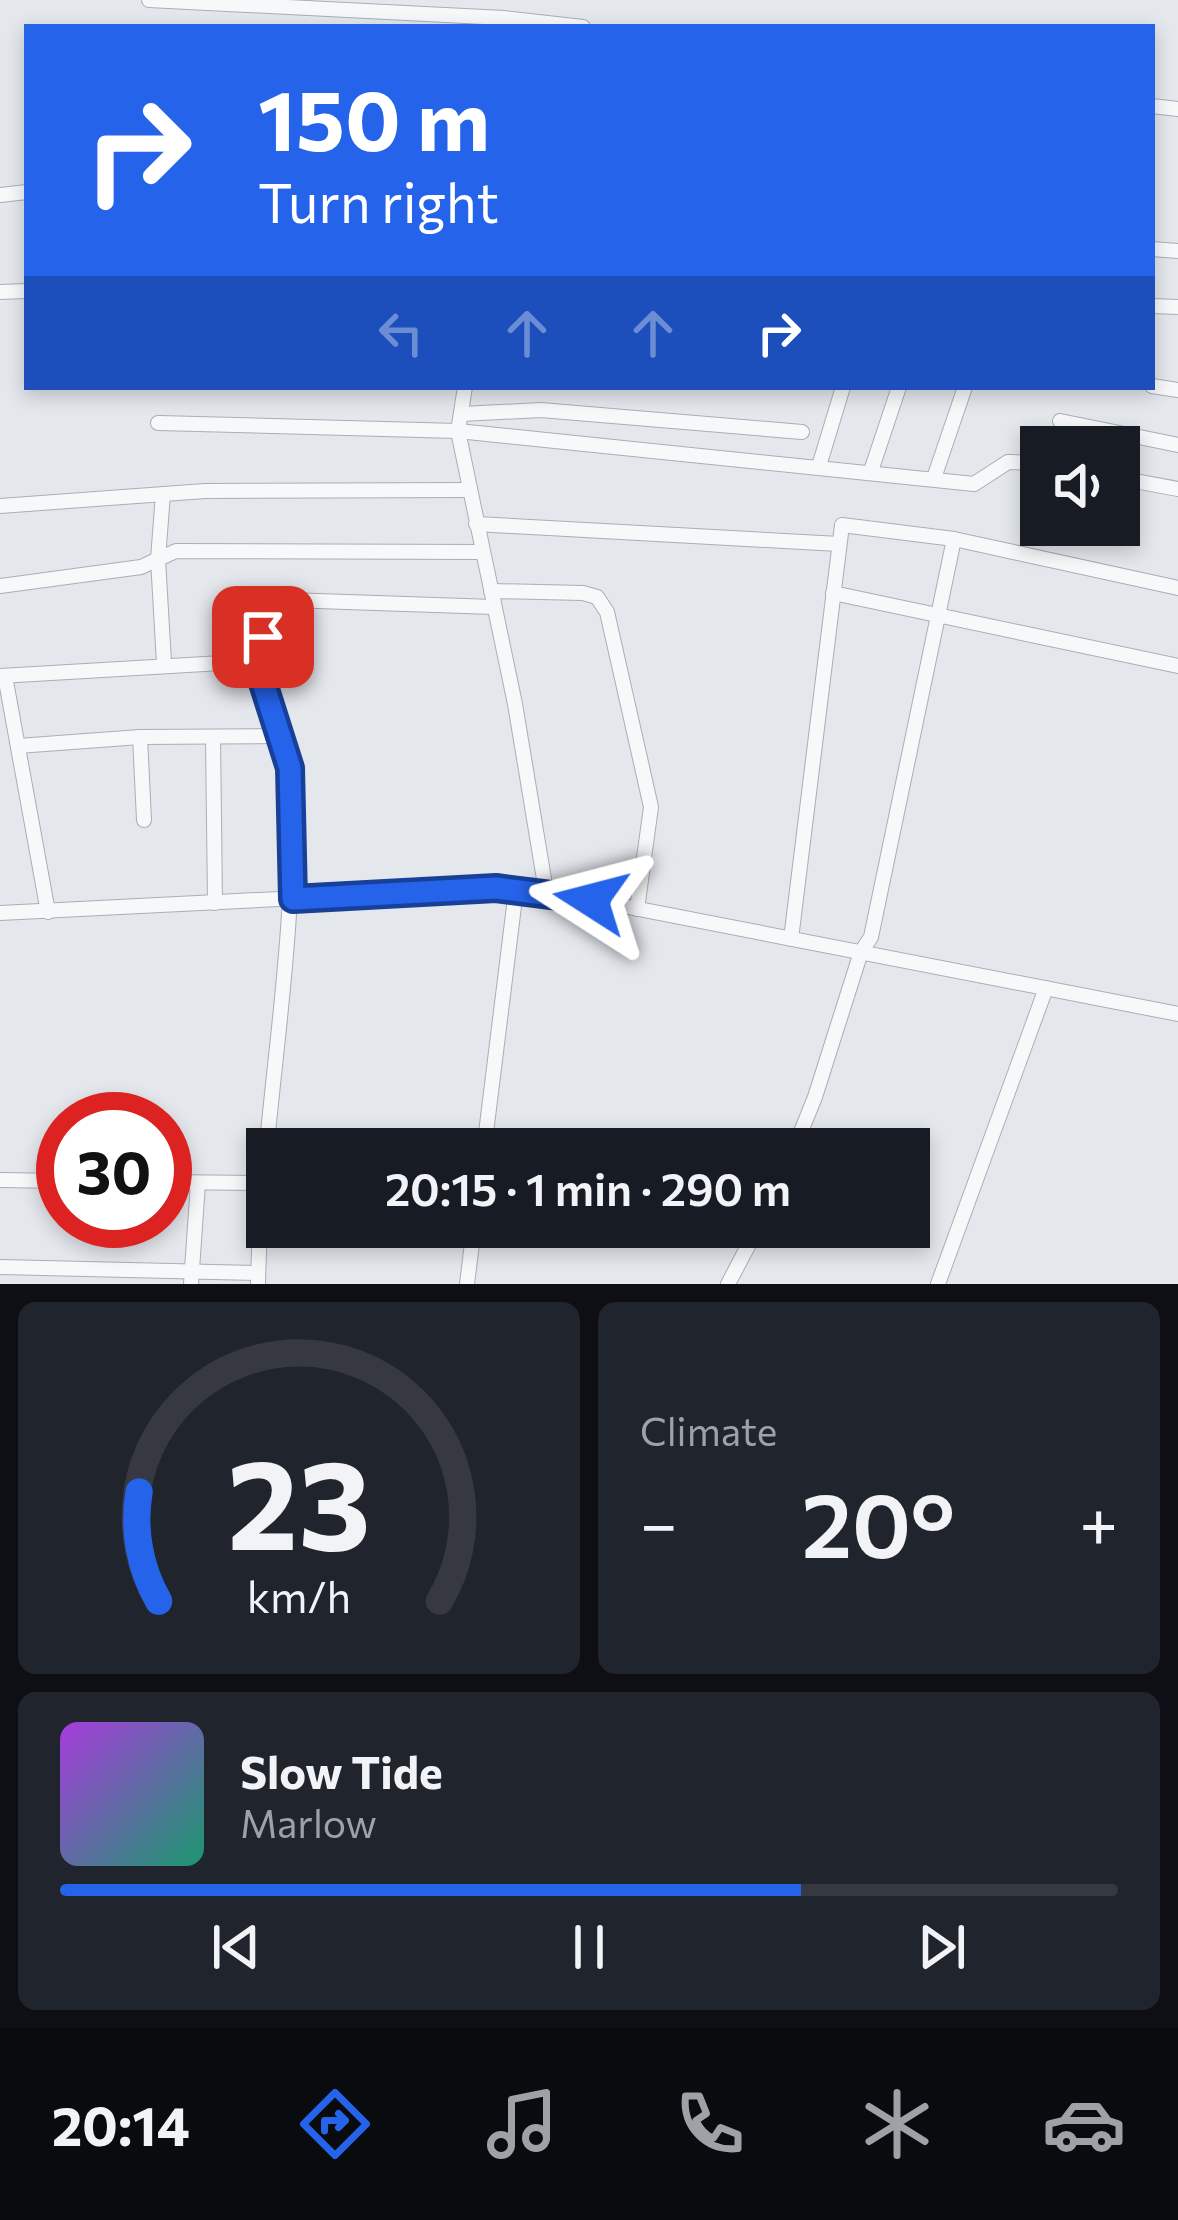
<!DOCTYPE html>
<html lang="en">
<head>
<meta charset="utf-8">
<style>
  :root { --surface:#171b24; --page:#20242c; --text:#f1f3f6; --muted:#9ea1a6; --line:#363941; --accent:#2563eb }
  body { margin:0; font-family:Commissioner,sans-serif; background:var(--page); color:var(--text); height:100vh; display:flex; flex-direction:column; font-size:45px; white-space:nowrap }
  * { box-sizing:border-box; margin:0 }
  p { font-size:39px; color:var(--muted) }
  .icon { flex:none; width:66px; height:66px; fill:none; stroke:currentColor; stroke-width:2; stroke-linecap:round; stroke-linejoin:round }
  .map { position:relative; height:1284px; overflow:hidden }
  .details { display:flex; flex-direction:column; gap:18px; padding:18px; background:#0d0f14; flex:1 }
  .details>* { flex:none }
  .guide { position:absolute; left:24px; top:24px; width:1131px; height:366px; border-radius:0px; box-shadow:0 6px 18px #0003; background:#2563eb; color:#fff; overflow:hidden }
  .fabs { position:absolute; left:1020px; top:426px; display:grid; gap:24px }
  .fabs a { display:grid; place-items:center; width:120px; height:120px; border-radius:0px; background:var(--surface); box-shadow:0 6px 18px #0003; font-size:60px }
  .speed { position:absolute; left:36px; top:1092px; display:flex; gap:24px; font-size:60px; font-weight:700; text-align:center }
  .speed>* { display:grid; place-content:center; width:156px; height:156px; border-radius:50%; background:var(--surface); box-shadow:0 6px 18px #0003; line-height:1 }
  .speed .limit { border:18px solid #d22; background:#fff; color:#111 }
  .pin { position:absolute; display:grid; place-items:center; width:102px; height:102px; color:#fff; margin:-51px; border-radius:24px; box-shadow:0 6px 18px #0006 }
  .me { position:absolute; width:132px; margin:-66px; rotate:279deg; stroke-linejoin:round; filter:drop-shadow(0 0 9px #0008) }
  .turn { display:flex; align-items:center; gap:42px; height:252px; padding:0 36px; font-size:54px }
  .turn .icon { width:156px; height:156px; stroke-width:2.5 }
  .turn b { display:block; font-size:84px; line-height:102px }
  .lanes { display:flex; align-items:center; height:114px; padding:0 36px; background:#0003; justify-content:center; gap:60px; direction:ltr }
  .lanes .off { opacity:.35 }
  .big { font-size:90px; font-weight:600; line-height:1.1 }
  .details .widget { flex:1; display:flex; flex-direction:column; justify-content:center; gap:18px; min-width:0; padding:0 42px; border-radius:18px; background:var(--page) }
  .details .dial { align-items:center; gap:0 }
  .dial svg { height:312px; overflow:visible; fill:none; stroke:var(--line); stroke-width:7; stroke-linecap:round; text-anchor:middle }
  .dial text { fill:var(--text); stroke:none }
  .song { display:flex; align-items:center; gap:36px }
  .cover { width:144px; height:144px; border-radius:18px; background:linear-gradient(135deg,hsl(280 70% 55%),hsl(160 70% 35%)) }
  .played { height:12px; border-radius:6px; background:linear-gradient(90deg,var(--accent) 70%,var(--line) 70%) }
  .keys { display:flex; justify-content:space-around; direction:ltr }
  .heat { display:flex; justify-content:space-between; align-items:center; font-size:66px; direction:ltr }
  .details .tiles { flex:1; display:grid; gap:18px; grid-template-columns:1fr 1fr }
  .widget:last-child { grid-column:span 2 }
  .trip { position:absolute; left:246px; top:1128px; width:684px; height:120px; border-radius:0px; background:var(--surface); box-shadow:0 6px 18px #0003; font-weight:600; line-height:120px; text-align:center }
  .tabs { display:flex; height:192px; justify-content:space-around; align-items:center; background:#090b0e; color:var(--muted) }
  .tabs .icon { width:84px; height:84px }
  .tabs .on { color:var(--accent) }
  .tabs b { font-size:54px; color:var(--text) }
  .map>svg:first-child { display:block }
  .lines { fill:none; stroke-linecap:round; stroke-linejoin:round }
  .minor-casing { stroke:#a9aeb7; stroke-width:16 }
  .minor { stroke:#f7f8fa; stroke-width:14 }
  .route-casing { stroke:#184099; stroke-width:30 }
  .route { stroke:#2563eb; stroke-width:21 }
</style>
</head>
<body>
<div class="map">
<svg width="1178" height="1284" viewBox="0 0 1178 1284">
  <rect width="100%" height="100%" fill="#e4e7ec"/>
  <g class="lines">
    <defs>
      <g id="minor">
        <polyline points="149,0 504,18 583,27"/>
        <polyline points="1152,106 1178,109"/>
        <polyline points="0,195 27,192"/>
        <polyline points="1152,249 1178,251"/>
        <polyline points="0,292 27,291"/>
        <polyline points="1152,306 1178,307"/>
        <polyline points="1152,386 1178,390"/>
        <polyline points="465,387 458,431 515,704 546,891"/>
        <polyline points="461,414 541,410 802,432"/>
        <polyline points="1060,421 1178,445"/>
        <polyline points="158,423 458,431 974,484 1008,462 1041,463"/>
        <polyline points="819,466 843,387"/>
        <polyline points="871,471 899,387"/>
        <polyline points="934,478 965,387"/>
        <polyline points="1119,478 1178,489"/>
        <polyline points="163,494 158,559 164,663"/>
        <polyline points="0,506 205,491 470,490"/>
        <polyline points="476,524 839,544"/>
        <polyline points="0,586 141,567 176,551 482,552"/>
        <polyline points="491,591 583,593 597,597 607,612 651,807 637,909"/>
        <polyline points="833,593 1178,666"/>
        <polyline points="0,676 256,661"/>
        <polyline points="5,676 48,912"/>
        <polyline points="140,737 144,820"/>
        <polyline points="213,737 215,903"/>
        <polyline points="18,746 140,737 281,736"/>
        <polyline points="0,913 497,888 546,891 1178,1014"/>
        <polyline points="791,939 842,525 954,539 1178,588"/>
        <polyline points="484,1149 516,890"/>
        <polyline points="794,1149 815,1097 861,952 871,937 954,539"/>
        <polyline points="0,1180 63,1181"/>
        <polyline points="165,1182 263,1183"/>
        <polyline points="0,1267 258,1273"/>
        <polyline points="191,1284 198,1183"/>
        <path d="M258,1284C261,1113 300,946 290,775C287,737 257,693 256,661C256,642 269,604 288,600L494,607"/>
        <polyline points="467,1284 474,1227"/>
        <polyline points="728,1284 758,1227"/>
        <polyline points="938,1284 1046,988"/>
      </g>
    </defs>
    <!-- minor casing -->
    <use href="#minor" class="minor-casing"/>
    <!-- minor -->
    <use href="#minor" class="minor"/>
  </g>
  <g class="lines">
    <defs>
      <polyline id="route" points="263,637 256,661 290,768 293,899 496,888 591,900"/>
    </defs>
    <!-- route casing -->
    <use href="#route" class="route-casing"/>
    <!-- route -->
    <use href="#route" class="route"/>
  </g>
</svg>
<div class="fabs">
<a><svg class="icon" aria-label="sound" viewBox="0 0 24 24"><path d="M4 9h4l5-4v14l-5-4H4zM17 9q2 3 0 6"/></svg></a>
</div>
<div class="speed"><div class="limit">30</div></div>
<div class="pin" style="left:263px;top:637px;background:#d93025"><svg class="icon" aria-label="arrive" viewBox="0 0 24 24"><path d="M6 21V4h12l-3 4 3 4H6"/></svg></div>
<svg class="me" style="left:591px;top:900px" viewBox="-20 -20 40 40"><path d="M0-17L14 15 0 8-14 15z" fill="#2563eb" stroke="#fff" stroke-width="4"/></svg>
<div class="trip">20:15 · 1 min · 290 m</div>
<div class="guide">
<div class="turn"><svg class="icon" aria-label="right" viewBox="0 0 24 24"><path d="M7 20v-9h11M14 6l5 5-5 5"/></svg><div><b>150 m</b>Turn right</div></div>
<div class="lanes"><svg class="icon off" aria-label="left" viewBox="0 0 24 24"><path d="M17 20v-9H6M10 6l-5 5 5 5"/></svg><svg class="icon off" aria-label="ahead" viewBox="0 0 24 24"><path d="M12 20V5M6 11l6-6 6 6"/></svg><svg class="icon off" aria-label="ahead" viewBox="0 0 24 24"><path d="M12 20V5M6 11l6-6 6 6"/></svg><svg class="icon" aria-label="right" viewBox="0 0 24 24"><path d="M7 20v-9h11M14 6l5 5-5 5"/></svg></div>
</div>
</div>
<section class="details">
<div class="tiles">
<div class="widget dial"><svg viewBox="0 0 100 80">
<path d="M14 69A42 42 0 1 1 86 69"/>
<path d="M14 69A42 42 0 0 1 9 41" stroke="#2563eb"/>
<text x="50" y="56" font-size="32" font-weight="700">23</text>
<text x="50" y="72" font-size="11">km/h</text>
</svg></div>
<div class="widget"><p>Climate</p>
<div class="heat"><a>−</a><b class="big">20°</b><a>+</a></div>
</div>
<div class="widget">
<div class="song"><i class="cover"></i><div><b>Slow Tide</b><p>Marlow</p></div></div>
<div class="played"></div>
<div class="keys"><svg class="icon" aria-label="previous" viewBox="0 0 24 24"><path d="M18 5L8 12l10 7zM5 5v14"/></svg><svg class="icon" aria-label="pause" viewBox="0 0 24 24"><path d="M8 5v14M16 5v14"/></svg><svg class="icon" aria-label="next" viewBox="0 0 24 24"><path d="M6 5l10 7-10 7zM19 5v14"/></svg></div>
</div>
</div>
</section>
<nav class="tabs">
<b>20:14</b>
<svg class="icon on" aria-label="directions" viewBox="0 0 24 24"><path d="M12 3l9 9-9 9-9-9zM9 14v-3h6M13 9l2 2-2 2"/></svg>
<svg class="icon" aria-label="music" viewBox="0 0 24 24"><path d="M9 18V5l10-2v13"/><circle cx="6" cy="18" r="3"/><circle cx="16" cy="16" r="3"/></svg>
<svg class="icon" aria-label="phone" viewBox="0 0 24 24"><path d="M5 4h4l2 5-3 2q2 4 5 5l2-3 5 2v4C11 20 4 13 5 4z"/></svg>
<svg class="icon" aria-label="climate" viewBox="0 0 24 24"><path d="M12 3v18M4 7l16 10M4 17L20 7"/></svg>
<svg class="icon" aria-label="car" viewBox="0 0 24 24"><path d="M5 17H2v-5l4-1 3-4h7l3 4 3 1v5h-3M9 17h6M6 11h13"/><circle cx="7" cy="17" r="2"/><circle cx="17" cy="17" r="2"/></svg>
</nav>
</body>
</html>
